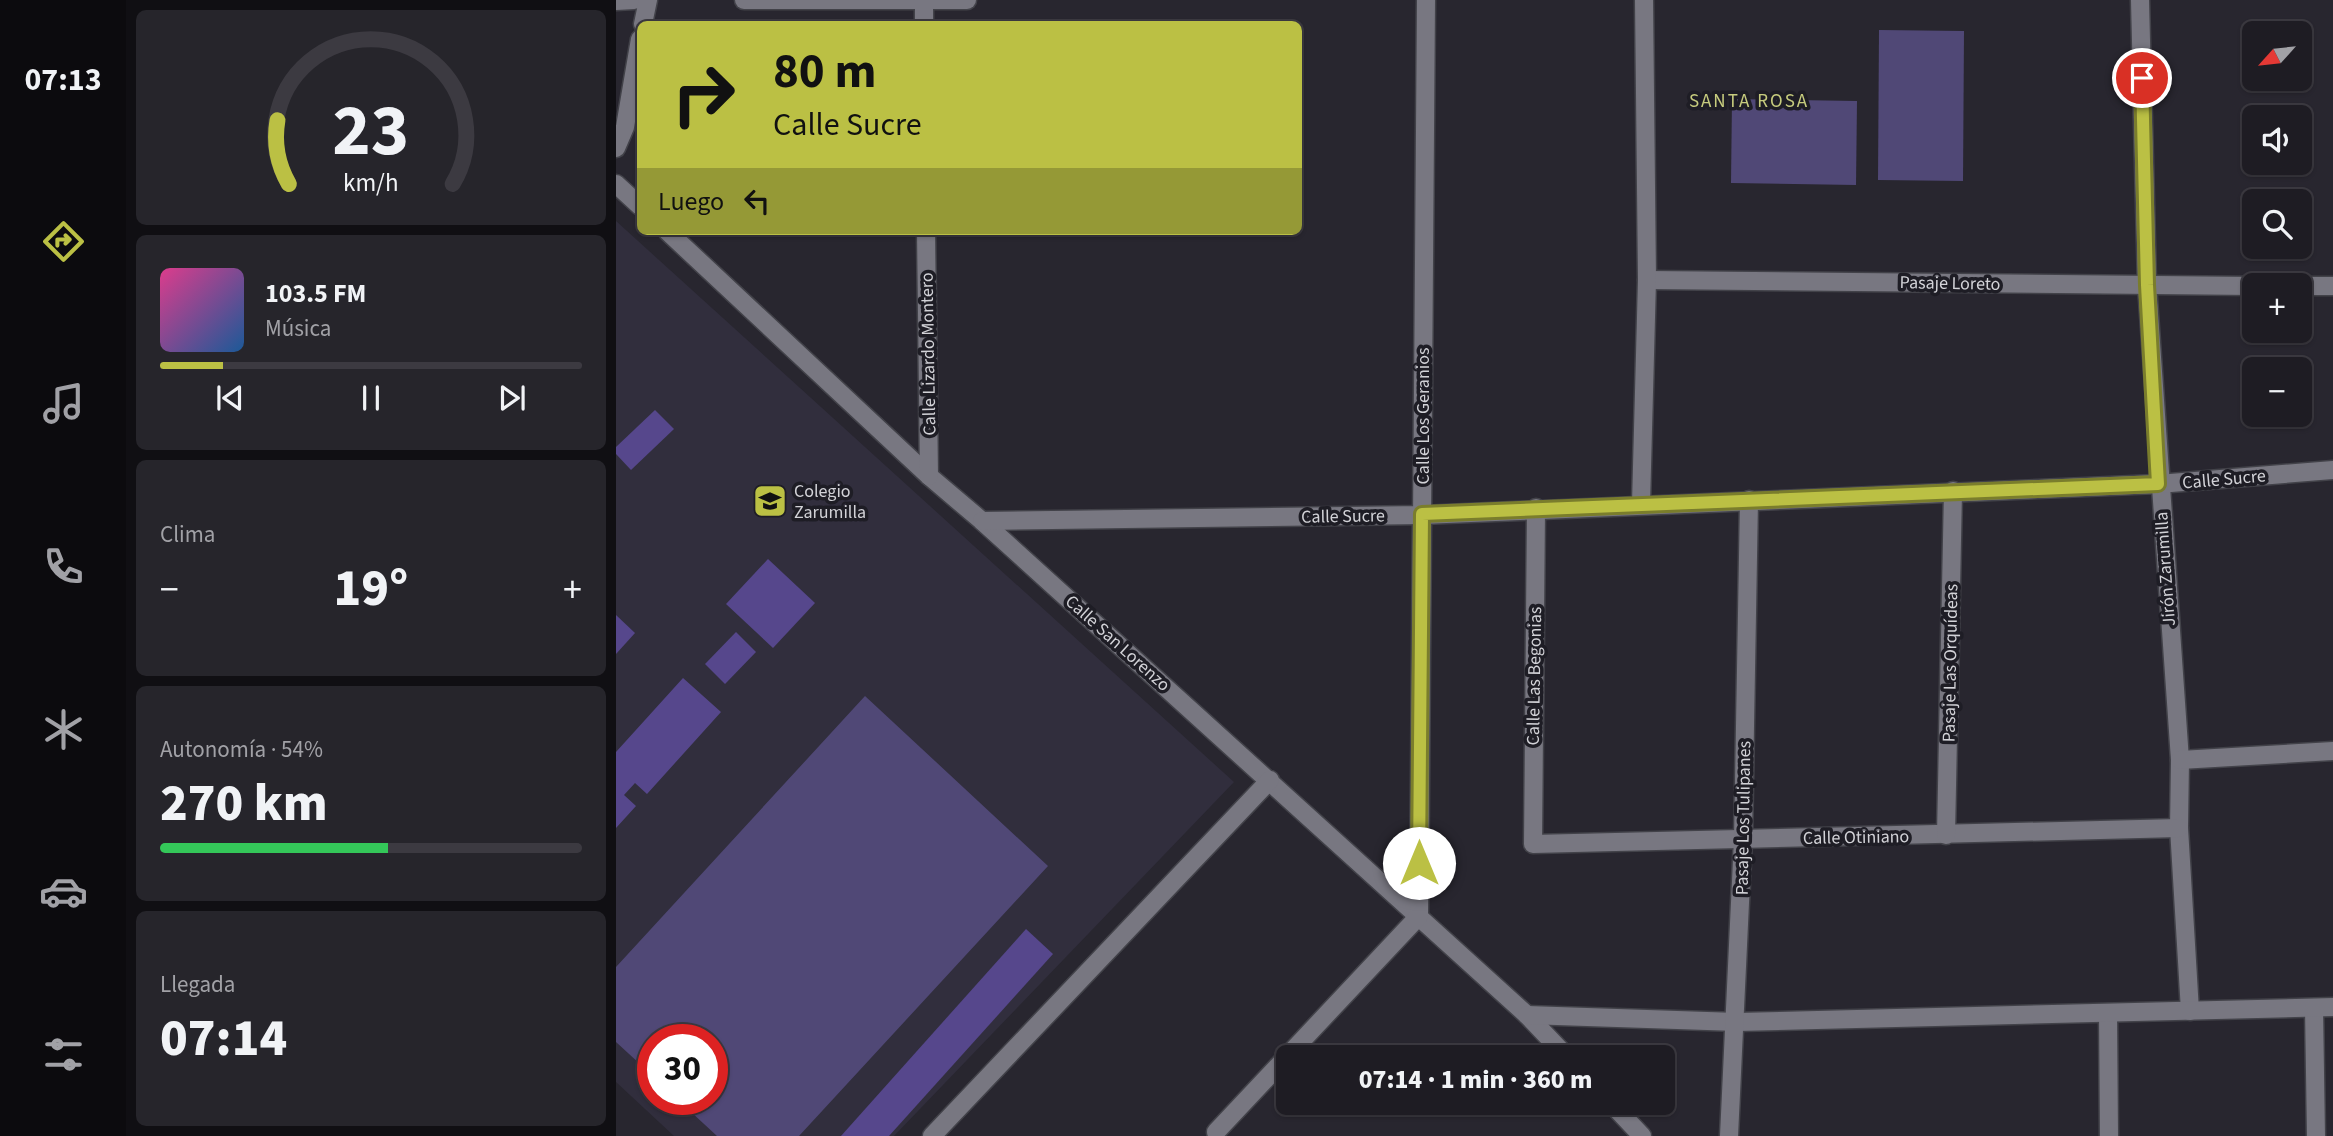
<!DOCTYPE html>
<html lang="es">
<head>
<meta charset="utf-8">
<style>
  :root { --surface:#1e1c23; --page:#26252b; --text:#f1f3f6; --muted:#a1a1a6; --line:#3c3a41; --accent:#bbc044 }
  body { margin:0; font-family:"Source Sans 3",sans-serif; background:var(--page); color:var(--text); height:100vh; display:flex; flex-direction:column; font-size:26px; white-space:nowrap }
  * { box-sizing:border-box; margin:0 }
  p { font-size:23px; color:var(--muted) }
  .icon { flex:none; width:38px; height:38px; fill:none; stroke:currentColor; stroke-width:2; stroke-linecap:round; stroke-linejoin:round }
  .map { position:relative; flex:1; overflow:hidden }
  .panel { display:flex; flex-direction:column; gap:10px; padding:10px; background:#100f13; width:490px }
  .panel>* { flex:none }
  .banner { position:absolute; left:21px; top:21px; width:665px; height:214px; border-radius:10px; box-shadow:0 2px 5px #0004,0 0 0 2px var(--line); background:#bbc044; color:#111; overflow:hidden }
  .needle { width:46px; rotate:243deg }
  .tools { position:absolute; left:1626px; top:21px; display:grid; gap:14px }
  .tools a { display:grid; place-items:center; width:70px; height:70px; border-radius:10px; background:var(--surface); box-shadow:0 2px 5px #0004,0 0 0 2px var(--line); font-size:35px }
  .speed { position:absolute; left:21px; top:1024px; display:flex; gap:14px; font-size:35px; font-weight:700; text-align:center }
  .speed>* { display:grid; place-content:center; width:91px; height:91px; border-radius:50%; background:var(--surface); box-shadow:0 2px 5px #0004,0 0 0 2px var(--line); line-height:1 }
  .speed .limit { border:10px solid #d22; background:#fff; color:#111 }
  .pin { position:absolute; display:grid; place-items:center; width:60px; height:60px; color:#fff; margin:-30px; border:4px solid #fff; border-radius:50%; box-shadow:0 2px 7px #0007 }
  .me { position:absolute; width:77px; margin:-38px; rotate:0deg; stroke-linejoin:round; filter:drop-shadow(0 0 5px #0008) }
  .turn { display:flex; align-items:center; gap:24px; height:147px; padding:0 21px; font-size:32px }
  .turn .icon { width:91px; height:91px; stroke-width:2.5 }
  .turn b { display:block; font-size:49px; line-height:60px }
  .then { display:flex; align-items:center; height:66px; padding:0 21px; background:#0003; gap:14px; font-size:26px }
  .big { font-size:52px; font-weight:800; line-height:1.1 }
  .panel .card { flex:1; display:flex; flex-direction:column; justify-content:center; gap:10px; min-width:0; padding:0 24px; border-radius:10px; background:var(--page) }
  .panel .dial { align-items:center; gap:0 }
  .dial svg { height:182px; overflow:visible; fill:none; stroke:var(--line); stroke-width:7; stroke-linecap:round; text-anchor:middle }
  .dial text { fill:var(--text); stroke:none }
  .song { display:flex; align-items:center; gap:21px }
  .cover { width:84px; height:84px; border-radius:10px; background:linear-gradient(135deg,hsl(330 70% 55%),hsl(210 70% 35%)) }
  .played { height:7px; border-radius:4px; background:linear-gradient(90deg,var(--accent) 15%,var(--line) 15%) }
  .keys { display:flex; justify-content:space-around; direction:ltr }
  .heat { display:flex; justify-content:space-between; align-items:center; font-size:38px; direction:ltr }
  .charge { height:10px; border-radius:5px; background:linear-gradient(90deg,#34c759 54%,var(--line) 0) }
  .trip { position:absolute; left:660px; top:1045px; width:399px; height:70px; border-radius:10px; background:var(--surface); box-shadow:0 2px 5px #0004,0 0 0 2px var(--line); font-weight:800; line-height:70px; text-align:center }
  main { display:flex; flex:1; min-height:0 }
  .dock { display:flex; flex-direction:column; width:126px; justify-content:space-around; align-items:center; background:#0c0b0e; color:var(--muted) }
  .dock .icon { width:49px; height:49px }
  .dock .selected { color:var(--accent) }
  .dock b { font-size:32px; color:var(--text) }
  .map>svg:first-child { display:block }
  .built { fill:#312e3d; fill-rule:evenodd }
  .green { fill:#504876 }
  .building { fill:#56478c }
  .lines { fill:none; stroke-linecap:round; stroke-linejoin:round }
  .street-casing { stroke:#424249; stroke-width:21 }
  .street { stroke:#787781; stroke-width:18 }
  .route-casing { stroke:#7a7d2c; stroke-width:18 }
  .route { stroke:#bbc044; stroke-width:12 }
  .labels { text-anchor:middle; stroke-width:7; stroke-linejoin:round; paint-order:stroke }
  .street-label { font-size:18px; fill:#d2d2d7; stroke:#1e1d25 }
  .poi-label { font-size:18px; fill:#d2d2d7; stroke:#1e1d25; text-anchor:start }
  .neighbourhood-label { font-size:19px; letter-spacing:2px; fill:#c7cc7e; stroke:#1e1d25 }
</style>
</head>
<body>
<main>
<nav class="dock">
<b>07:13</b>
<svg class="icon selected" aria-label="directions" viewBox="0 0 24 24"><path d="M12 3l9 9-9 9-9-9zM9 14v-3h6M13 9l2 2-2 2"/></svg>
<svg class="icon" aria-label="music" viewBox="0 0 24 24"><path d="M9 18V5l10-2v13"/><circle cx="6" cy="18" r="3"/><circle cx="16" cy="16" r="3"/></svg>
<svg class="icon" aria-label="phone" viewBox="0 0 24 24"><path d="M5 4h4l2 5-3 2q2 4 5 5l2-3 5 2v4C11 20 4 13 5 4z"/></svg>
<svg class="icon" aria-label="climate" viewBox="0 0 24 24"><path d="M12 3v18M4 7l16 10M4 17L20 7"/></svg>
<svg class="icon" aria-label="car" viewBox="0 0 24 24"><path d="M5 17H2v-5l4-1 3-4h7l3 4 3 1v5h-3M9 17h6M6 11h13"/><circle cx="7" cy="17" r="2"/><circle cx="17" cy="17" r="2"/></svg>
<svg class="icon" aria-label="filters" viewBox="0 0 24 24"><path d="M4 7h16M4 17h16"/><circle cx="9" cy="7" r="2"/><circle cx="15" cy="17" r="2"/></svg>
</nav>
<section class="panel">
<div class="card dial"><svg viewBox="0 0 100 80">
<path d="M14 69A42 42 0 1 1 86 69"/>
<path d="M14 69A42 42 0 0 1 9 41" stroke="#bbc044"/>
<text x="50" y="56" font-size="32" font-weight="700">23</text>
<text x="50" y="72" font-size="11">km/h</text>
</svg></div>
<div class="card">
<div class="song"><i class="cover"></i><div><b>103.5 FM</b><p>Música</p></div></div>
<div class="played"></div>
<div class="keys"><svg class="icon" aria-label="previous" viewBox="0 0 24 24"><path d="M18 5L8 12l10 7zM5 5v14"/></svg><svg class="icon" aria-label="pause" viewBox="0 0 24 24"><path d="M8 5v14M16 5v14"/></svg><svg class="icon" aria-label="next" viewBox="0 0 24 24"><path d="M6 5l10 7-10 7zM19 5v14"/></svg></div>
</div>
<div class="card"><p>Clima</p>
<div class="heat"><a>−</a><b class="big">19°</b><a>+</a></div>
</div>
<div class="card"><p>Autonomía · 54%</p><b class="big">270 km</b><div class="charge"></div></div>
<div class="card"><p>Llegada</p><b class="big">07:14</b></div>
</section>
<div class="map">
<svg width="1717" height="1136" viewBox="0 0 1717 1136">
  <rect width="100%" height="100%" fill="#28262f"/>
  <!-- built -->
  <path class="built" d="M0,221L618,782L278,1136H58L0,1082ZM37,1040H96V1099H37Z"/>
  <!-- green -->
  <g class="green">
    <polygon points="1263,30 1348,31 1347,181 1262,180"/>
    <polygon points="1116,99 1241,101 1240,185 1115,183"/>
    <polygon points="249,696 432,866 183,1136 101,1136 61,1099 96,1099 96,1040 37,1040 37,1076 0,1042 0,967"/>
  </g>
  <!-- building -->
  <g class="building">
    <polygon points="39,410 58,429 15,470 0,454 0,447"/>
    <polygon points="152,559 199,603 157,648 110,604"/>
    <polygon points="0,615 19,633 0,654"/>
    <polygon points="120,632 140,652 109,684 89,664"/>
    <polygon points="67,678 105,712 31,794 19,783 8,795 20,806 0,828 0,752"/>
    <polygon points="410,929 437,954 273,1136 225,1136"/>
  </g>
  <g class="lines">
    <defs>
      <g id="street">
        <polyline points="128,0 351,0"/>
        <polyline points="308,0 308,24"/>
        <polyline points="1524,0 1531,285 1564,760 1563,828 1574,1011"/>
        <polyline points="0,1 18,0"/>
        <polyline points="27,24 32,0"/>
        <polyline points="0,148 9,127 24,39"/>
        <polyline points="0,184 24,206"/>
        <polyline points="51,231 313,476 366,521 911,1015 951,1057"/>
        <polyline points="310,231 313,476"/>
        <polyline points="1031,280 1638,286"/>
        <polyline points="1684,286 1717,286"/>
        <polyline points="1025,504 1031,280 1028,0"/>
        <polyline points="920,508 917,844 1563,828"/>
        <polyline points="366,521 806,515 1542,484 1717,470"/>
        <polyline points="1564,760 1717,751"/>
        <polyline points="1330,835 1337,491"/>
        <polyline points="1698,1008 1700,1136"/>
        <polyline points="1492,1013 1493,1136"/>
        <polyline points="911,1015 1121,1022 1717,1007"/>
        <polyline points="994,1102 1026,1136"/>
        <polyline points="600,1132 803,916 810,0"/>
        <polyline points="316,1136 654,780"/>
        <polyline points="1113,1136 1127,839 1133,500"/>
      </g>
    </defs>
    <!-- street casing -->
    <use href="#street" class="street-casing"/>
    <!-- street -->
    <use href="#street" class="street"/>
  </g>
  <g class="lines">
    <defs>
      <polyline id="route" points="803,863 806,514 1542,484 1531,285 1526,78"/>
    </defs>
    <!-- route casing -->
    <use href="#route" class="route-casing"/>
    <!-- route -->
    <use href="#route" class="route"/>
  </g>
  <!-- icons -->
  <defs>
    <symbol id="school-square" viewBox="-11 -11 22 22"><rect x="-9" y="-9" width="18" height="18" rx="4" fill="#bbc044" stroke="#1e1d25"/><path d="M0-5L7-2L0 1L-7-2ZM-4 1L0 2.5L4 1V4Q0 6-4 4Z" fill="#111"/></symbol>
  </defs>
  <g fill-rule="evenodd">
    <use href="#school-square" x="135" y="482" width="38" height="38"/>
  </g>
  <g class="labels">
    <!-- street labels -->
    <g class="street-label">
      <text transform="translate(1334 283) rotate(1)" y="6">Pasaje Loreto</text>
      <text transform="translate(312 354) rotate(-91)" y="6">Calle Lizardo Montero</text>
      <text transform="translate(807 416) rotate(-90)" y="6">Calle Los Geranios</text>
      <text transform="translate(1608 479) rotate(-5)" y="6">Calle Sucre</text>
      <text transform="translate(727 516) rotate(-1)" y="6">Calle Sucre</text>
      <text transform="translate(1549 569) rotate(-94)" y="6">Jirón Zarumilla</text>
      <text transform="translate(502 643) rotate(42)" y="6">Calle San Lorenzo</text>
      <text transform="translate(1334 663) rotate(-89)" y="6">Pasaje Las Orquídeas</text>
      <text transform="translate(918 676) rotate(-89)" y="6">Calle Las Begonias</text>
      <text transform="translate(1127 818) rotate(-89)" y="6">Pasaje Los Tulipanes</text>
      <text transform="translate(1240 837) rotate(-1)" y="6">Calle Otiniano</text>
    </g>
    <!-- poi labels -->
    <g class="poi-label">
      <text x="178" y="497">Colegio<tspan x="178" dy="21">Zarumilla</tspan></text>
    </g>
    <!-- neighbourhood labels -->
    <g class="neighbourhood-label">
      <text x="1133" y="107">SANTA ROSA</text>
    </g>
  </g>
</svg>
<div class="tools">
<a><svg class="needle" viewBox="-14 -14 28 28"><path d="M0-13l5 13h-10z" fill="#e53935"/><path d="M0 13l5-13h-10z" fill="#a1a1a6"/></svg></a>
<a><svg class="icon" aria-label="sound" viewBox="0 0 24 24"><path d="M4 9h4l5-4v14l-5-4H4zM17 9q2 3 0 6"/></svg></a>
<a><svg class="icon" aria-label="search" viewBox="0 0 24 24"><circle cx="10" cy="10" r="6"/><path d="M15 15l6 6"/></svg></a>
<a>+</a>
<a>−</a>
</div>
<div class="speed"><div class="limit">30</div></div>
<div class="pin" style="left:1526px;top:78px;background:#d93025"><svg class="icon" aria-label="arrive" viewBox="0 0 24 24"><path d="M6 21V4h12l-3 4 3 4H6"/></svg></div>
<svg class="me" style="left:803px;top:863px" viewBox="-20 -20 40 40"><circle r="19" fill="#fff"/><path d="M0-13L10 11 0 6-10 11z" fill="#bbc044"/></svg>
<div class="trip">07:14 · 1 min · 360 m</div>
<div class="banner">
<div class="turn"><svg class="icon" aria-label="right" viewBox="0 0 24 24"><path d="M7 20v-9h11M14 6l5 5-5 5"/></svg><div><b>80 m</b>Calle Sucre</div></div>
<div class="then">Luego<svg class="icon" aria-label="left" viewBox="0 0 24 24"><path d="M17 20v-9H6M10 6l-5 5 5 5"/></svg></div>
</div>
</div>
</main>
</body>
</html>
